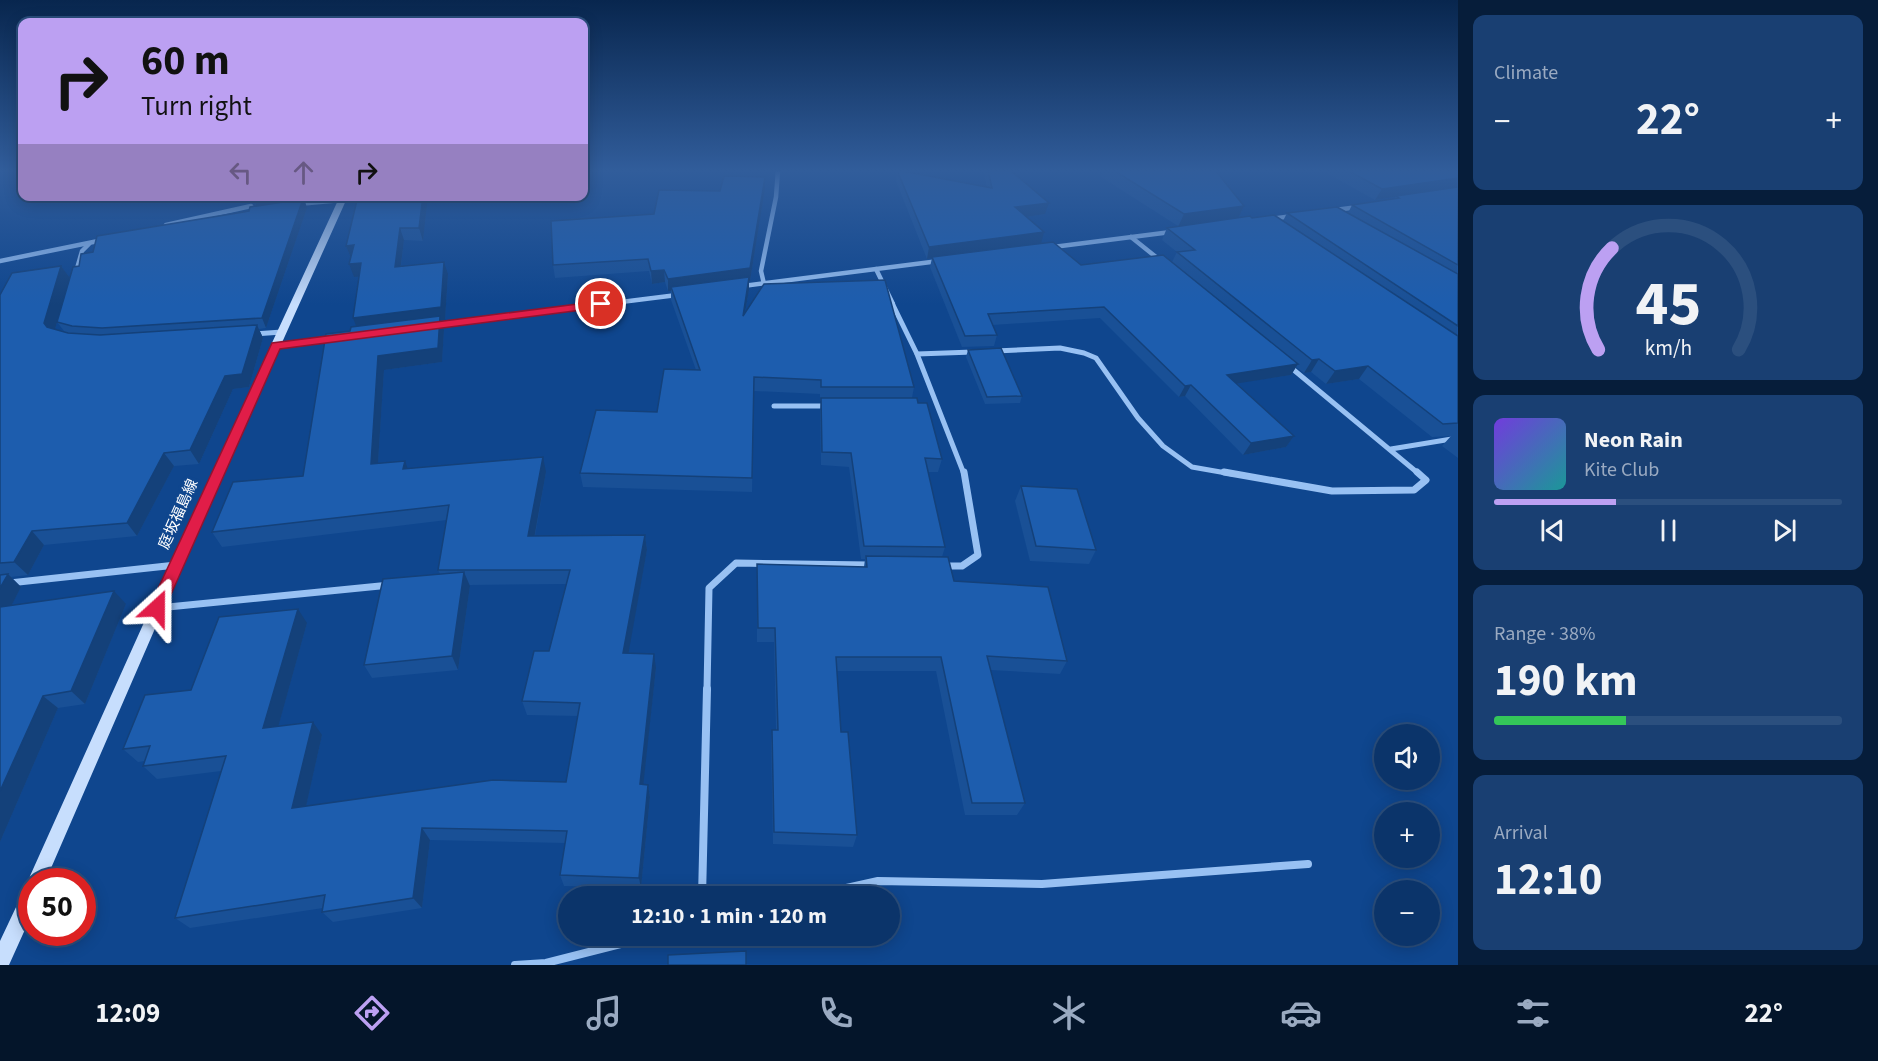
<!DOCTYPE html>
<html lang="en">
<head>
<meta charset="utf-8">
<style>
  :root { --surface:#0b346a; --page:#193f72; --text:#f1f3f6; --muted:#9aaac1; --line:#2b4f7e; --accent:#bca0f2 }
  body { margin:0; font-family:"Source Sans 3","Noto Sans JP",sans-serif; background:var(--page); color:var(--text); height:100vh; display:flex; flex-direction:column; font-size:22px; white-space:nowrap }
  * { box-sizing:border-box; margin:0 }
  p { font-size:20px; color:var(--muted) }
  .icon { flex:none; width:33px; height:33px; fill:none; stroke:currentColor; stroke-width:2; stroke-linecap:round; stroke-linejoin:round }
  .map { position:relative; flex:1; overflow:hidden }
  .details { display:flex; flex-direction:column; gap:15px; padding:15px; background:#061d3a; width:420px }
  .details>* { flex:none }
  .top-card { position:absolute; left:18px; top:18px; width:570px; height:183px; border-radius:12px; box-shadow:0 3px 15px #0003,0 0 0 2px var(--line); background:#bca0f2; color:#111; overflow:hidden }
  .controls { position:absolute; left:1374px; top:724px; display:grid; gap:12px }
  .controls a { display:grid; place-items:center; width:66px; height:66px; border-radius:50%; background:var(--surface); box-shadow:0 3px 15px #0003,0 0 0 2px var(--line); font-size:30px }
  .speed { position:absolute; left:18px; top:868px; display:flex; gap:12px; font-size:30px; font-weight:700; text-align:center }
  .speed>* { display:grid; place-content:center; width:78px; height:78px; border-radius:50%; background:var(--surface); box-shadow:0 3px 15px #0003,0 0 0 2px var(--line); line-height:1 }
  .speed .limit { border:9px solid #d22; background:#fff; color:#111 }
  .pin { position:absolute; display:grid; place-items:center; width:51px; height:51px; color:#fff; margin:-26px; border:3px solid #fff; border-radius:50%; box-shadow:0 2px 6px #0007 }
  .me { position:absolute; width:66px; margin:-33px; rotate:24deg; stroke-linejoin:round; filter:drop-shadow(0 0 4px #0008) }
  .turn { display:flex; align-items:center; gap:21px; height:126px; padding:0 24px; font-size:27px }
  .turn .icon { width:78px; height:78px; stroke-width:2.5 }
  .turn b { display:block; font-size:42px; line-height:51px }
  .lanes { display:flex; align-items:center; height:57px; padding:0 24px; background:#0003; justify-content:center; gap:30px; direction:ltr }
  .lanes .off { opacity:.35 }
  .big { font-size:45px; font-weight:700; line-height:1.1 }
  .details .tile { flex:1; display:flex; flex-direction:column; justify-content:center; gap:9px; min-width:0; padding:0 21px; border-radius:12px; background:var(--page) }
  .details .dial { align-items:center; gap:0 }
  .dial svg { height:156px; overflow:visible; fill:none; stroke:var(--line); stroke-width:7; stroke-linecap:round; text-anchor:middle }
  .dial text { fill:var(--text); stroke:none }
  .song { display:flex; align-items:center; gap:18px }
  .cover { width:72px; height:72px; border-radius:9px; background:linear-gradient(135deg,hsl(260 70% 55%),hsl(180 70% 35%)) }
  .played { height:6px; border-radius:3px; background:linear-gradient(90deg,var(--accent) 35%,var(--line) 35%) }
  .keys { display:flex; justify-content:space-around; direction:ltr }
  .heat { display:flex; justify-content:space-between; align-items:center; font-size:33px; direction:ltr }
  .charge { height:9px; border-radius:4px; background:linear-gradient(90deg,#34c759 38%,var(--line) 0) }
  .trip { position:absolute; left:558px; top:886px; width:342px; height:60px; border-radius:30px; background:var(--surface); box-shadow:0 3px 15px #0003,0 0 0 2px var(--line); font-weight:700; line-height:60px; text-align:center }
  .dock { display:flex; height:96px; justify-content:space-around; align-items:center; background:#04152a; color:var(--muted) }
  .dock .icon { width:42px; height:42px }
  .dock .active { color:var(--accent) }
  .dock b { font-size:27px; color:var(--text) }
  main { display:flex; flex:1; min-height:0 }
  .map>svg:first-child { display:block }
  .lines { fill:none; stroke-linecap:round; stroke-linejoin:round }
  .minor-far3 { stroke:#98c1f3; stroke-width:4.5 }
  .minor-far2 { stroke:#98c1f3; stroke-width:5 }
  .minor-far1 { stroke:#98c1f3; stroke-width:7 }
  .minor { stroke:#98c1f3; stroke-width:8 }
  .secondary { fill:#c7defd; fill-rule:evenodd }
  .wall { fill:#195096 }
  .shaded-wall { fill:#14417a }
  .building { fill:#1d5dae; stroke:#14417a; stroke-width:1.5 }
  .route { fill:#e11d48; stroke:#92132f; stroke-width:1.5 }
  .labels { text-anchor:middle; stroke-width:6; stroke-linejoin:round; paint-order:stroke }
  .street-label { font-size:15px; fill:#fff; stroke:#0f468e }
</style>
</head>
<body>
<main>
<div class="map">
<svg width="1458" height="965" viewBox="0 0 1458 965">
  <rect width="100%" height="100%" fill="#0f468e"/>
  <g class="lines">
    <!-- minor-far3 -->
    <g class="minor-far3">
      <polyline points="298,204 342,200"/>
      <polyline points="1335,210 1358,207"/>
      <polyline points="1270,219 1293,216"/>
      <polyline points="166,225 251,206 253,210"/>
      <polyline points="1131,237 1161,261"/>
      <polyline points="1053,247 1171,232"/>
      <polyline points="0,261 103,240"/>
      <polyline points="876,269 893,304"/>
      <polyline points="76,272 82,251 89,244"/>
      <polyline points="764,284 761,271 776,197 778,170"/>
      <polyline points="743,286 939,261"/>
      <polyline points="605,304 677,295"/>
    </g>
    <!-- minor-far2 -->
    <g class="minor-far2">
      <polyline points="892,303 917,354 964,474"/>
      <polyline points="437,325 617,303"/>
      <polyline points="253,334 282,332"/>
      <polyline points="275,346 331,339"/>
      <polyline points="995,351 1060,348 1084,353 1096,358 1138,418 1163,446 1192,467 1232,474"/>
      <polyline points="917,354 973,352"/>
      <polyline points="1289,366 1419,474"/>
      <polyline points="774,406 829,406"/>
      <polyline points="1391,449 1458,438"/>
    </g>
    <!-- minor-far1 -->
    <g class="minor-far1">
      <polyline points="1224,472 1332,491 1414,490 1426,480 1417,472"/>
      <polyline points="943,566 962,566 978,555 964,472"/>
      <polyline points="0,584 176,565"/>
      <polyline points="158,608 390,585"/>
      <polyline points="707,690 709,588 736,563 869,565"/>
    </g>
    <!-- minor -->
    <g class="minor">
      <polyline points="702,897 707,689"/>
      <polyline points="806,897 878,881 1042,884 1308,864"/>
      <polyline points="515,965 546,963 652,936"/>
    </g>
    <!-- secondary -->
    <polygon class="secondary" points="340,196 348,196 203,518 45,882 32,882 32,914 9,965 0,965 0,941 26,886 28,885 30,876 191,518"/>
  </g>
  <!-- wall -->
  <g class="wall">
    <polygon points="897,170 987,187 983,170 1010,170 1045,214 1026,217 1041,243 1081,265 1172,262 1177,252 1162,240 1167,228 1178,226 1101,177 1103,170 1215,170 1244,206 1239,217 1252,218 1283,221 1287,213 1348,213 1352,205 1394,199 1395,197 1375,200 1321,170 1458,170 1458,458 1442,446 1451,436 1432,437 1359,379 1326,384 1311,372 1304,373 1296,367 1291,375 1237,383 1294,436 1286,447 1243,455 1185,396 1179,397 1100,318 993,325 997,335 994,346 962,347 930,267 932,258 927,259 896,181"/>
    <polygon points="765,177 765,189 750,281 749,281 749,290 745,313 914,387 912,398 918,403 942,459 938,472 928,472 945,547 942,557 954,581 1067,661 1060,674 990,670 1025,803 1017,815 965,815 936,671 837,671 841,732 857,835 853,847 773,844 771,743 772,730 776,730 774,642 757,642 757,564 864,567 865,559 861,559 849,467 821,465 820,411 821,401 820,401 820,394 754,391 752,492 583,487 580,473 657,412 696,370 671,300 671,291 668,291 665,282 652,284 649,271 555,278 553,265 654,214"/>
    <polygon points="252,196 310,198 304,199 307,208 266,328 259,329 263,338 249,387 233,389 199,464 174,466 137,536 44,545 28,575 11,577 21,587 11,606 126,604 85,704 58,708 0,842 0,295 61,266 70,278 55,329 64,331 57,322 93,252 249,211 256,206"/>
    <polygon points="428,196 423,241 404,240 401,266 448,274 445,320 441,320 444,330 442,362 384,370 378,463 408,469 546,472 535,536 645,535 647,550 628,653 656,668 643,784 648,785 650,797 641,888 564,886 560,875 565,843 430,840 422,908 333,922 322,912 323,908 190,928 175,918 221,771 157,779 143,766 145,761 138,762 123,749 191,690 307,623 278,727 322,735 306,806 566,782 578,716 527,715 522,701 549,651 566,584 469,585 470,586 458,670 372,678 364,665 440,574 438,570 447,520 222,547 212,532 303,476 350,331 356,326 359,276 354,277 351,258 346,246"/>
    <polygon points="968,350 1022,396 1020,403 985,404 966,357"/>
    <polygon points="1021,486 1096,550 1089,564 1030,561 1015,501"/>
  </g>
  <!-- shaded-wall -->
  <g class="shaded-wall">
    <polygon points="765,177 765,189 750,281 749,281 749,290 742,330 671,287 671,291 668,291 668,279"/>
    <polygon points="1458,178 1458,188 1396,196 1395,197 1375,200 1382,189"/>
    <polygon points="278,196 311,196 310,198 304,199 307,208 266,328 262,318 257,207 254,200"/>
    <polygon points="423,196 428,196 423,241 419,228"/>
    <polygon points="1049,203 1045,214 1012,219 1015,207"/>
    <polygon points="1244,206 1238,219 1178,227 1184,214"/>
    <polygon points="400,228 404,240 399,280 395,267"/>
    <polygon points="1044,232 1041,244 927,259 929,247"/>
    <polygon points="354,245 351,258 346,246"/>
    <polygon points="444,262 448,274 445,320 441,320 444,330 442,362 384,370 377,478 371,464 358,331 353,318"/>
    <polygon points="361,263 366,276 354,277 349,264"/>
    <polygon points="61,266 70,278 53,336 44,323"/>
    <polygon points="664,270 665,282 652,284 651,271"/>
    <polygon points="257,325 263,338 249,387 233,389 199,464 190,450 225,376"/>
    <polygon points="1319,359 1311,372 1304,373 1312,360"/>
    <polygon points="1298,364 1291,375 1221,386 1227,375"/>
    <polygon points="1368,366 1359,379 1326,384 1335,371"/>
    <polygon points="1191,385 1185,396 1179,397 1185,386"/>
    <polygon points="1294,436 1286,447 1243,455 1251,443"/>
    <polygon points="164,453 174,466 137,536 127,523"/>
    <polygon points="543,457 546,472 532,550 528,536"/>
    <polygon points="405,461 410,475 403,469"/>
    <polygon points="32,531 44,545 28,575 14,562"/>
    <polygon points="645,535 647,550 626,667 623,653"/>
    <polygon points="464,572 470,586 458,670 452,656"/>
    <polygon points="8,574 21,587 3,622 0,620 0,588"/>
    <polygon points="114,591 126,604 85,704 71,691"/>
    <polygon points="298,609 307,623 274,742 263,728"/>
    <polygon points="654,654 656,668 642,797 640,784"/>
    <polygon points="43,696 58,708 0,842 0,791"/>
    <polygon points="313,722 322,735 303,820 292,808"/>
    <polygon points="648,785 650,797 641,888 639,878"/>
    <polygon points="422,828 430,840 422,908 413,898"/>
  </g>
  <!-- building -->
  <g class="building">
    <polygon points="897,170 992,188 988,170 1010,170 1049,203 1015,207 1044,232 929,247"/>
    <polygon points="1113,170 1215,170 1244,206 1184,214"/>
    <polygon points="1347,170 1458,170 1458,178 1382,189"/>
    <polygon points="724,176 765,177 750,268 668,279 664,270 651,271 648,259 553,265 551,221 654,214 659,190 720,191"/>
    <polygon points="1458,187 1458,265 1352,205 1399,198 1396,196"/>
    <polygon points="252,196 278,196 254,200"/>
    <polygon points="358,196 423,196 419,228 400,228 395,267 444,262 441,307 353,318 361,263 349,264 354,245 346,246"/>
    <polygon points="303,199 262,318 102,328 72,326 57,322 73,267 79,266 81,254 93,252 97,236 249,211 250,207"/>
    <polygon points="1337,207 1458,274 1458,326 1287,213"/>
    <polygon points="1274,215 1458,336 1458,423 1443,424 1368,366 1335,371 1319,359 1312,360 1177,252 1195,250 1167,228 1250,216 1252,218"/>
    <polygon points="1053,242 1081,265 1163,255 1298,364 1227,375 1294,436 1251,443 1191,385 1185,386 1104,307 988,314 997,335 965,336 932,257"/>
    <polygon points="61,266 44,323 47,327 68,333 100,335 257,325 242,374 225,376 190,450 164,453 127,523 32,531 14,562 0,563 0,295 12,273"/>
    <polygon points="749,277 743,316 764,284 885,280 914,387 821,387 821,380 754,377 752,478 580,473 596,410 657,412 664,369 700,370 671,287"/>
    <polygon points="440,316 438,348 378,356 371,464 405,461 403,469 543,457 528,536 645,535 623,653 654,654 640,784 648,785 639,878 560,875 567,831 422,828 413,898 322,912 325,895 175,918 226,756 143,766 150,746 123,749 145,695 191,690 219,617 298,609 263,728 313,722 292,808 493,780 566,782 580,703 522,701 534,651 549,651 570,570 438,570 449,505 212,532 233,482 303,476 326,334 350,331 351,327"/>
    <polygon points="1001,348 1022,396 987,397 968,350"/>
    <polygon points="821,398 917,398 918,403 927,403 942,459 925,458 945,547 864,546 851,453 822,452"/>
    <polygon points="1021,486 1077,489 1096,550 1036,546"/>
    <polygon points="866,556 948,557 954,581 1048,587 1067,661 987,656 1025,803 972,803 941,657 836,657 841,732 848,732 857,835 774,832 772,730 778,730 775,628 758,628 757,564 867,567"/>
    <polygon points="464,572 452,656 364,665 383,579"/>
    <polygon points="8,574 0,588 0,575"/>
    <polygon points="114,591 71,691 43,696 0,791 0,607"/>
    <polygon points="746,951 746,965 668,965 668,955"/>
  </g>
  <!-- sky -->
  <linearGradient id="sky" x2="0" y2="1"><stop stop-color="#08264e"/><stop offset="0.56" stop-color="#315d9b"/><stop offset="1" stop-color="#315d9b" stop-opacity="0"/></linearGradient>
  <rect width="1458" height="305" fill="url(#sky)"/>
  <!-- route -->
  <polygon class="route" points="601,301 605,302 605,307 280,349 165,608 163,613 157,614 152,613 149,608 272,343"/>
  <g class="labels">
    <!-- street labels -->
    <g class="street-label">
      <text transform="translate(178 514) rotate(-66)" y="5">庭坂福島線</text>
    </g>
  </g>
</svg>
<div class="controls">
<a><svg class="icon" aria-label="sound" viewBox="0 0 24 24"><path d="M4 9h4l5-4v14l-5-4H4zM17 9q2 3 0 6"/></svg></a>
<a>+</a>
<a>−</a>
</div>
<div class="speed"><div class="limit">50</div></div>
<div class="pin" style="left:601px;top:304px;background:#d93025"><svg class="icon" aria-label="arrive" viewBox="0 0 24 24"><path d="M6 21V4h12l-3 4 3 4H6"/></svg></div>
<svg class="me" style="left:157px;top:608px" viewBox="-20 -20 40 40"><path d="M0-17L14 15 0 8-14 15z" fill="#e11d48" stroke="#fff" stroke-width="4"/></svg>
<div class="trip">12:10 · 1 min · 120 m</div>
<div class="top-card">
<div class="turn"><svg class="icon" aria-label="right" viewBox="0 0 24 24"><path d="M7 20v-9h11M14 6l5 5-5 5"/></svg><div><b>60 m</b>Turn right</div></div>
<div class="lanes"><svg class="icon off" aria-label="left" viewBox="0 0 24 24"><path d="M17 20v-9H6M10 6l-5 5 5 5"/></svg><svg class="icon off" aria-label="ahead" viewBox="0 0 24 24"><path d="M12 20V5M6 11l6-6 6 6"/></svg><svg class="icon" aria-label="right" viewBox="0 0 24 24"><path d="M7 20v-9h11M14 6l5 5-5 5"/></svg></div>
</div>
</div>
<section class="details">
<div class="tile"><p>Climate</p>
<div class="heat"><a>−</a><b class="big">22°</b><a>+</a></div>
</div>
<div class="tile dial"><svg viewBox="0 0 100 80">
<path d="M14 69A42 42 0 1 1 86 69"/>
<path d="M14 69A42 42 0 0 1 21 17" stroke="#bca0f2"/>
<text x="50" y="56" font-size="32" font-weight="700">45</text>
<text x="50" y="72" font-size="11">km/h</text>
</svg></div>
<div class="tile">
<div class="song"><i class="cover"></i><div><b>Neon Rain</b><p>Kite Club</p></div></div>
<div class="played"></div>
<div class="keys"><svg class="icon" aria-label="previous" viewBox="0 0 24 24"><path d="M18 5L8 12l10 7zM5 5v14"/></svg><svg class="icon" aria-label="pause" viewBox="0 0 24 24"><path d="M8 5v14M16 5v14"/></svg><svg class="icon" aria-label="next" viewBox="0 0 24 24"><path d="M6 5l10 7-10 7zM19 5v14"/></svg></div>
</div>
<div class="tile"><p>Range · 38%</p><b class="big">190 km</b><div class="charge"></div></div>
<div class="tile"><p>Arrival</p><b class="big">12:10</b></div>
</section>
</main>
<nav class="dock">
<b>12:09</b>
<svg class="icon active" aria-label="directions" viewBox="0 0 24 24"><path d="M12 3l9 9-9 9-9-9zM9 14v-3h6M13 9l2 2-2 2"/></svg>
<svg class="icon" aria-label="music" viewBox="0 0 24 24"><path d="M9 18V5l10-2v13"/><circle cx="6" cy="18" r="3"/><circle cx="16" cy="16" r="3"/></svg>
<svg class="icon" aria-label="phone" viewBox="0 0 24 24"><path d="M5 4h4l2 5-3 2q2 4 5 5l2-3 5 2v4C11 20 4 13 5 4z"/></svg>
<svg class="icon" aria-label="climate" viewBox="0 0 24 24"><path d="M12 3v18M4 7l16 10M4 17L20 7"/></svg>
<svg class="icon" aria-label="car" viewBox="0 0 24 24"><path d="M5 17H2v-5l4-1 3-4h7l3 4 3 1v5h-3M9 17h6M6 11h13"/><circle cx="7" cy="17" r="2"/><circle cx="17" cy="17" r="2"/></svg>
<svg class="icon" aria-label="filters" viewBox="0 0 24 24"><path d="M4 7h16M4 17h16"/><circle cx="9" cy="7" r="2"/><circle cx="15" cy="17" r="2"/></svg>
<b>22°</b>
</nav>
</body>
</html>
